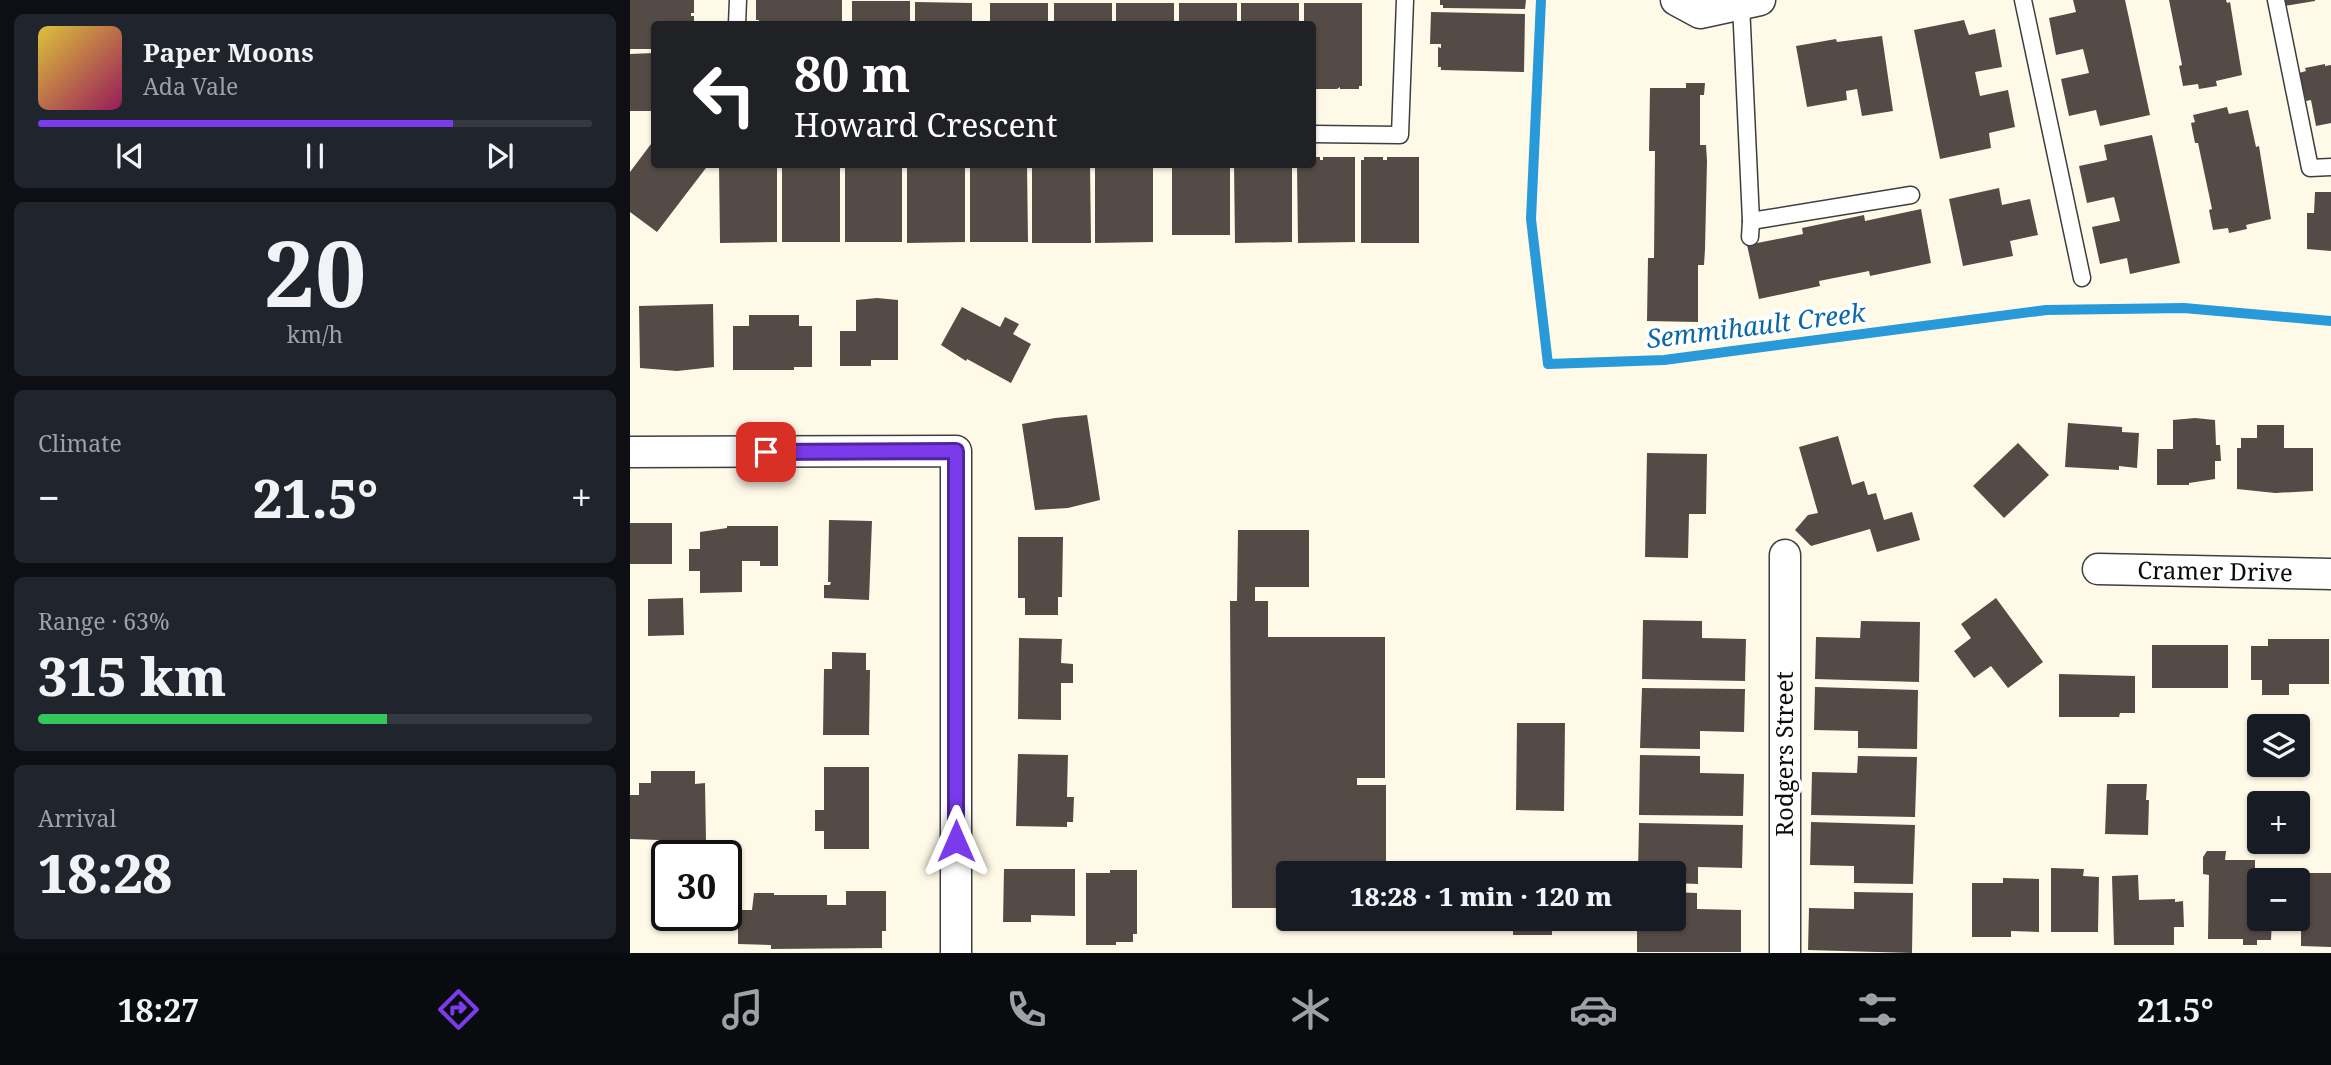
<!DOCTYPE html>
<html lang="en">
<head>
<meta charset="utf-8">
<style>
  :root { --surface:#171b24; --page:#20242c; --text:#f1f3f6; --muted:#9ea1a6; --line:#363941; --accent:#7c3aed }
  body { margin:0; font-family:"Noto Serif",serif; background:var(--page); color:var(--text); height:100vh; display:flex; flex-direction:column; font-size:26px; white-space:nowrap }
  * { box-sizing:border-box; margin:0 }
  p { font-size:23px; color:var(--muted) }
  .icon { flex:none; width:38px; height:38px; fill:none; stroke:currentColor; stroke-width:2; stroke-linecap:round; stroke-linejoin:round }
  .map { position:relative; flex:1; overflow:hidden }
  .panel { display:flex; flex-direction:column; gap:14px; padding:14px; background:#0d0f14; width:630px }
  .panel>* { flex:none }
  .hud { position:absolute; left:21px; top:21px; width:665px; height:147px; border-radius:7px; box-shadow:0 2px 5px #0004; background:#202124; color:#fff; overflow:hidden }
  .buttons { position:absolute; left:1617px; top:714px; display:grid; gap:14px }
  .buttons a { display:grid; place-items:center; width:63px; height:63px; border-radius:7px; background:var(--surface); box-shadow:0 2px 5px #0004; font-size:35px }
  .speed { position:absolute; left:21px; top:840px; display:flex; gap:14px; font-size:35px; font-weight:700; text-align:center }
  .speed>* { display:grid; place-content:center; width:91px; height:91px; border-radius:50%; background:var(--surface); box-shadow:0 2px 5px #0004; line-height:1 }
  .speed .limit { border:4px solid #111; border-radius:10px; background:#fff; color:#111 }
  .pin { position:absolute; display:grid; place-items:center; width:60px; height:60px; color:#fff; margin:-30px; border-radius:14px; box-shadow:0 4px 10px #0006 }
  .me { position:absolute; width:77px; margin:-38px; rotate:0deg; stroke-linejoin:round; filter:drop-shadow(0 0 5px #0008) }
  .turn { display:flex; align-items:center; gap:24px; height:147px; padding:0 28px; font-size:32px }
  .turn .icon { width:91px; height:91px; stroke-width:2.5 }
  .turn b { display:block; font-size:49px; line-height:60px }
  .big { font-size:52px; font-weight:800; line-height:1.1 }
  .panel .widget { flex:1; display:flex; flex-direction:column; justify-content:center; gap:10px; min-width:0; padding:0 24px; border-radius:10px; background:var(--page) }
  .panel .dial { align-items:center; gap:0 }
  .dial b { font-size:91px; line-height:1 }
  .song { display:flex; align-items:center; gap:21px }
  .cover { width:84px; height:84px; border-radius:10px; background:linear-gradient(135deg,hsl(50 70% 55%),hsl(330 70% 35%)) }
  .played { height:7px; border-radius:4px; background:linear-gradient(90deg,var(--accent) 75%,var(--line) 75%) }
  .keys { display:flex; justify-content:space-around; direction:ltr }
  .heat { display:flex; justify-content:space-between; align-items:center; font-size:38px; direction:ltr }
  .charge { height:10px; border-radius:5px; background:linear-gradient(90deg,#34c759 63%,var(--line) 0) }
  .trip { position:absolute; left:646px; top:861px; width:410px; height:70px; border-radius:7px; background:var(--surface); box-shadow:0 2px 5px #0004; font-weight:800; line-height:70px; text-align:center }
  .menu { display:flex; height:112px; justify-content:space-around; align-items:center; background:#090b0e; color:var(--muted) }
  .menu .icon { width:49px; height:49px }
  .menu .active { color:var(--accent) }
  .menu b { font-size:32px; color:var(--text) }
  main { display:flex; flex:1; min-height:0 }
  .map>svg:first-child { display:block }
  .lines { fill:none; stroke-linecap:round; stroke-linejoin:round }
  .stream { stroke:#2899d9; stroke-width:10 }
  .building { fill:#544b46 }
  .lane-casing { stroke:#3e3e3e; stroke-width:19 }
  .street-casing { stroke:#3e3e3e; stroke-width:33 }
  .lane { stroke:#fff; stroke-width:16 }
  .street { stroke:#fff; stroke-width:30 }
  .route-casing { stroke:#51269a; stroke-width:18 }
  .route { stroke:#7c3aed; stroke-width:12 }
  .labels { text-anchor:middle; stroke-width:7; stroke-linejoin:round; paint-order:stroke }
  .street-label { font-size:24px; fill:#0b0b0b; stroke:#fff }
  .water-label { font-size:26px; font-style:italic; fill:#0a68a6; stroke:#fff }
</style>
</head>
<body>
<main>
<section class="panel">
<div class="widget">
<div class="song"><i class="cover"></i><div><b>Paper Moons</b><p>Ada Vale</p></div></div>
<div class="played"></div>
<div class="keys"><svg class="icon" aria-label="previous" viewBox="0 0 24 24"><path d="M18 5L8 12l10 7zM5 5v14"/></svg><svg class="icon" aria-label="pause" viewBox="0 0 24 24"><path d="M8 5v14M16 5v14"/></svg><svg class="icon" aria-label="next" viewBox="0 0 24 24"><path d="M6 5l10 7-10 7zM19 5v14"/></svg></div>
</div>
<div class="widget dial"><b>20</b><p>km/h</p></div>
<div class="widget"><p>Climate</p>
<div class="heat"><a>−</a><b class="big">21.5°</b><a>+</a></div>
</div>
<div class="widget"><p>Range · 63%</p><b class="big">315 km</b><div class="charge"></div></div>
<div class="widget"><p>Arrival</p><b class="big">18:28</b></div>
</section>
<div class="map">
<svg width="1701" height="953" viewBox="0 0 1701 953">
  <rect width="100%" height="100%" fill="#fffae8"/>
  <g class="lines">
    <!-- stream -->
    <polyline class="stream" points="911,0 901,219 918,364 1034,360 1416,310 1554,308 1701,321"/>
  </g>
  <!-- building -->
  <g class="building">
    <polygon points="0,0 64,0 64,13 61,13 61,16 64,16 64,24 24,24 24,49 0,49"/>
    <polygon points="126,0 212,0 212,24 129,23 129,20 126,20"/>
    <polygon points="810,0 896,0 895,9 813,8 813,5 810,5"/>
    <polygon points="1443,0 1495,0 1520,115 1470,126 1466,110 1439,116 1431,79 1459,73 1453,49 1426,55 1419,18 1446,12"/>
    <polygon points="1539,0 1596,0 1597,3 1600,2 1612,75 1586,81 1587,86 1569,89 1568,84 1553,86 1549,66 1552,65"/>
    <polygon points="1653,0 1685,0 1685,1 1654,6"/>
    <rect x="222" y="1" width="58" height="23"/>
    <polygon points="285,2 342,3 342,24 285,24"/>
    <rect x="360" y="3" width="58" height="21"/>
    <rect x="424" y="3" width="58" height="21"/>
    <rect x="486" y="3" width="58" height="21"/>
    <rect x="549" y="3" width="58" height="21"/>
    <rect x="611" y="3" width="58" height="21"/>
    <polygon points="674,3 732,3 732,86 729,86 729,89 710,89 710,87 707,89 682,89 682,24 674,24"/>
    <polygon points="801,12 895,14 894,72 811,70 811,67 808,67 808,47 811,48 811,44 800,44"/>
    <polygon points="1334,20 1339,35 1365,29 1372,67 1345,72 1350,96 1378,90 1385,127 1359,133 1361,148 1310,159 1284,30"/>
    <polygon points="1252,36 1263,111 1232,116 1227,89 1216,91 1217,100 1177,107 1166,46 1206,39 1207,42"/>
    <polygon points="24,53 24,111 0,111 0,54"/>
    <polygon points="1695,64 1695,66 1701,65 1701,123 1686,126 1681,100 1676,101 1669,73 1676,71 1675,68"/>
    <polygon points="1056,83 1075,83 1074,95 1070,95 1070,145 1076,145 1077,161 1075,249 1074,265 1068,265 1068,322 1017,321 1018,258 1024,258 1025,151 1019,151 1020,88 1056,88"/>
    <polygon points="1597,107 1599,114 1618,110 1626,147 1629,146 1641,219 1616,225 1617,229 1599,233 1598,228 1583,230 1579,210 1582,209 1568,143 1565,143 1561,123 1565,122 1563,115"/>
    <polygon points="1522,135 1550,263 1500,274 1497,258 1470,264 1462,227 1490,221 1484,197 1457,203 1449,166 1477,160 1474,145"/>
    <polygon points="24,140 24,164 79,164 27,232 0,212 0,172"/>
    <polygon points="682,157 690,157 690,160 693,160 693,157 725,157 725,242 668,243 667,164 682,164"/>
    <polygon points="734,157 753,157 753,160 757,160 757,157 789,157 789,243 731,243 731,160 734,160"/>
    <polygon points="89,164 147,164 147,242 90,243"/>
    <rect x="152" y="164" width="58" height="78"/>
    <rect x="215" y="164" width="57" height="78"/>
    <polygon points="277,164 335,164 335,242 277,243"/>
    <polygon points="340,164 397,164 398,242 340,242"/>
    <polygon points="402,164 460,164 461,243 402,243"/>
    <polygon points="465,164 523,164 523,242 465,243"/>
    <rect x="542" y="164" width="58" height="71"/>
    <polygon points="604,164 662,164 662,242 605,243"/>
    <polygon points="1369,188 1372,205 1400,199 1408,235 1380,241 1383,256 1333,266 1319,199"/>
    <polygon points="1685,192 1701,192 1701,251 1677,249 1677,213 1684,213"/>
    <polygon points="1291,209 1301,263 1240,276 1239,271 1189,281 1190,286 1129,299 1117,245 1173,234 1172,228 1234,215 1235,221"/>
    <polygon points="247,298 268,300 268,360 241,360 241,366 210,366 210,331 226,331 226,300"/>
    <polygon points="83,304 84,367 47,371 10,368 9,306"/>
    <polygon points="332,307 370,327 375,317 389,324 383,334 401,344 381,383 337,359 336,361 311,345"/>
    <polygon points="119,315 169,315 169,326 182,326 182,367 164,367 164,370 103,370 103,326 119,326"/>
    <polygon points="457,415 470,500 438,508 405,510 392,424 425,418"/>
    <polygon points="1565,418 1585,420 1586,445 1590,445 1591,461 1585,461 1585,479 1559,483 1559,485 1527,485 1527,449 1543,449 1543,420"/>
    <polygon points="1438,423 1492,427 1492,432 1509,433 1507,468 1489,466 1489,470 1435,467"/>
    <polygon points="1627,425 1654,425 1654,448 1683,448 1683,491 1645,493 1607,489 1607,448 1611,448 1611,438 1627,438"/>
    <polygon points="1208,436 1222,485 1234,481 1238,495 1246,493 1254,520 1282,512 1290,540 1247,552 1240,529 1181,546 1165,530 1178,515 1188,513 1169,447"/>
    <polygon points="1388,443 1419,475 1374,518 1343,486"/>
    <polygon points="1017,453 1077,454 1076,514 1059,514 1058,558 1015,557"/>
    <polygon points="199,520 242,521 239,600 194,598 194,585 200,585 201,582 198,582"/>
    <rect x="0" y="523" width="42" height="41"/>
    <polygon points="97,526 148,526 148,566 130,566 130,561 112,561 112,592 70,593 70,571 59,571 59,549 70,549 70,532 97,528"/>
    <polygon points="608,530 679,530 679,587 625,587 625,601 638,601 638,637 755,637 755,778 727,778 727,785 756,785 756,873 658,873 658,908 602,908 600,601 607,601"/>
    <polygon points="388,537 433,537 432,597 428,597 428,615 395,615 395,598 388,598"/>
    <polygon points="53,598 54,635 18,636 18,599"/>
    <polygon points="1366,598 1413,662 1378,688 1361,666 1344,678 1324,651 1341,638 1331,624"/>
    <polygon points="1013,620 1072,621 1072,638 1116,639 1115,681 1012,679"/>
    <polygon points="1231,621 1290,622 1289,682 1185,679 1186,637 1230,638"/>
    <polygon points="389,638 432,639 431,663 443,664 443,683 431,683 431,720 388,719"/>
    <polygon points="1638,639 1699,639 1699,684 1659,684 1659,695 1632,695 1632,680 1621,680 1621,646 1638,646"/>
    <rect x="1522" y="645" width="76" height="43"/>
    <polygon points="202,652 236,653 236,670 240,670 239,735 193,735 194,669 202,669"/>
    <polygon points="1429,674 1505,676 1505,713 1490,713 1489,717 1429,717"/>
    <polygon points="1185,687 1288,690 1287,749 1228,748 1228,731 1184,730"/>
    <polygon points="1012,688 1115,689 1114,732 1070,731 1070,749 1010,748"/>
    <polygon points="887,723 935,723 934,811 886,810"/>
    <polygon points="388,754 438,755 437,797 444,797 443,822 437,822 437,827 386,826"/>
    <polygon points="1010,755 1070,756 1070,773 1114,774 1113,816 1009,815"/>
    <polygon points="1228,756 1287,757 1285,817 1181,815 1182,772 1227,773"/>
    <polygon points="194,767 239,767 239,849 194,849 194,831 185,831 185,810 194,810"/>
    <polygon points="21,771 65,771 65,784 75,783 76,841 56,841 56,851 29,852 29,840 0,839 0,795 9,795 9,783 21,783"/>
    <polygon points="1477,784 1517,784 1516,800 1519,800 1518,835 1475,834"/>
    <polygon points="1181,822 1285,825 1283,884 1224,883 1224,866 1180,865"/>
    <polygon points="1009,823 1113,825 1112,868 1068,867 1068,884 1043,883 1043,873 1008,873"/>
    <polygon points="1577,851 1596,851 1595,860 1625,860 1625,873 1642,873 1642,880 1629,880 1629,919 1642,919 1641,940 1627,940 1627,945 1613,945 1613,939 1578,939 1579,875 1573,874 1573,857"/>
    <polygon points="884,861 933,864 932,873 884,873"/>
    <polygon points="1421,868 1454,869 1453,876 1469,877 1468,932 1421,932"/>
    <polygon points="374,869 445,869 445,916 401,915 401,922 373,922"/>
    <polygon points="480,870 507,870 507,934 503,934 503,942 486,942 486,945 456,945 456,873 480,873"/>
    <polygon points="1671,873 1701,873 1701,947 1671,946"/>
    <polygon points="1508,875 1509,900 1545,899 1545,902 1553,901 1554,927 1544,927 1544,945 1484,945 1482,876"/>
    <polygon points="1373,878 1409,879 1409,932 1381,931 1381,937 1342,937 1342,883 1373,883"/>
    <polygon points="216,891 256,891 256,931 252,931 252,948 141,949 141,945 108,944 108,910 122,910 124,893 144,893 144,895 197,895 197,905 216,905"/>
    <polygon points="1043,892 1067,893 1067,909 1111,910 1111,952 1007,952 1007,919 1043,919"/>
    <polygon points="1224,892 1283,893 1282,953 1178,950 1179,908 1224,909"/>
    <rect x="883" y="919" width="39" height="16"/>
  </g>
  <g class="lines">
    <defs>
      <g id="lane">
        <polyline points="1393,0 1452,278"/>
        <polyline points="1646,0 1680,168 1701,167"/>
        <polyline points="1111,4 1121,221 1120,237"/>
        <polyline points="107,24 108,0"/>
        <polyline points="682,134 770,135 775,0"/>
        <polyline points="1121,221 1281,195"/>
      </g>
      <g id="street">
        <polyline points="1046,0 1070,13 1130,0"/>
        <polyline points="0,452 326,451 326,953"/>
        <polyline points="1155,555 1155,953"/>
        <polyline points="1468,569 1701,574"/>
      </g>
    </defs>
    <!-- lane casing -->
    <use href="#lane" class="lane-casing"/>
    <!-- street casing -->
    <use href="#street" class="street-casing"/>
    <!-- lane -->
    <use href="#lane" class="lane"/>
    <!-- street -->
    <use href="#street" class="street"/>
  </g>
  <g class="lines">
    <defs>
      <polyline id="route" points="136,452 326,451 326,841"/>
    </defs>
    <!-- route casing -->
    <use href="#route" class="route-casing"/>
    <!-- route -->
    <use href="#route" class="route"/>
  </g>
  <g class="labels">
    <!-- street labels -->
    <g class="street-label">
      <text transform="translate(1585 572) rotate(1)" y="8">Cramer Drive</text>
      <text transform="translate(1155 754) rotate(-90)" y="8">Rodgers Street</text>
    </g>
    <!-- water labels -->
    <g class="water-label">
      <text transform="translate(1126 326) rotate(-7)" y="9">Semmihault Creek</text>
    </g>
  </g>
</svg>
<div class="buttons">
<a><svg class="icon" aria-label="layers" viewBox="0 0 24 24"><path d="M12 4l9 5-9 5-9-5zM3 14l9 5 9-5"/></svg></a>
<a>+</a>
<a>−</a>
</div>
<div class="speed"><div class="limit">30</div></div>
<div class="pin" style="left:136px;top:452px;background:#d93025"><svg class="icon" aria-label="arrive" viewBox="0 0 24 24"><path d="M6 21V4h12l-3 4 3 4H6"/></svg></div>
<svg class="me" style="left:326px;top:841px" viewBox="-20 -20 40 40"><path d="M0-17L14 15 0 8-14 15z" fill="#7c3aed" stroke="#fff" stroke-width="4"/></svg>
<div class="trip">18:28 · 1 min · 120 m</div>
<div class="hud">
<div class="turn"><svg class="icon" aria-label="left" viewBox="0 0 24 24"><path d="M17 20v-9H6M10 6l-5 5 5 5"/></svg><div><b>80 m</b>Howard Crescent</div></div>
</div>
</div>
</main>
<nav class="menu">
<b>18:27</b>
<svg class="icon active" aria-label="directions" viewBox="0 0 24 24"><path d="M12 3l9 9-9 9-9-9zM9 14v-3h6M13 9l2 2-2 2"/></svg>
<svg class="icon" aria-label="music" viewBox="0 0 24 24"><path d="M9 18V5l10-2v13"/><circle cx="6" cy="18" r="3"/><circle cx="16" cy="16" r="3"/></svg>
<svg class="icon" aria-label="phone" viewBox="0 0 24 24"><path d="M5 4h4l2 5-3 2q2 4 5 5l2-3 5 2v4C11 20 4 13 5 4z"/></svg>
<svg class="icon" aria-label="climate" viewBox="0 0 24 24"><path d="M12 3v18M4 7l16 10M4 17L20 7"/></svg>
<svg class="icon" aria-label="car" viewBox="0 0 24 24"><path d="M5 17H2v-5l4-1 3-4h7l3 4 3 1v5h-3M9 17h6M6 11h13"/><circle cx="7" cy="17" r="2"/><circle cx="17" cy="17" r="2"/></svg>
<svg class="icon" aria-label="filters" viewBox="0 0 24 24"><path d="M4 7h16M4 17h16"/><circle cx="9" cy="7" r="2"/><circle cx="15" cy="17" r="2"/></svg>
<b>21.5°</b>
</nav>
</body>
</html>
